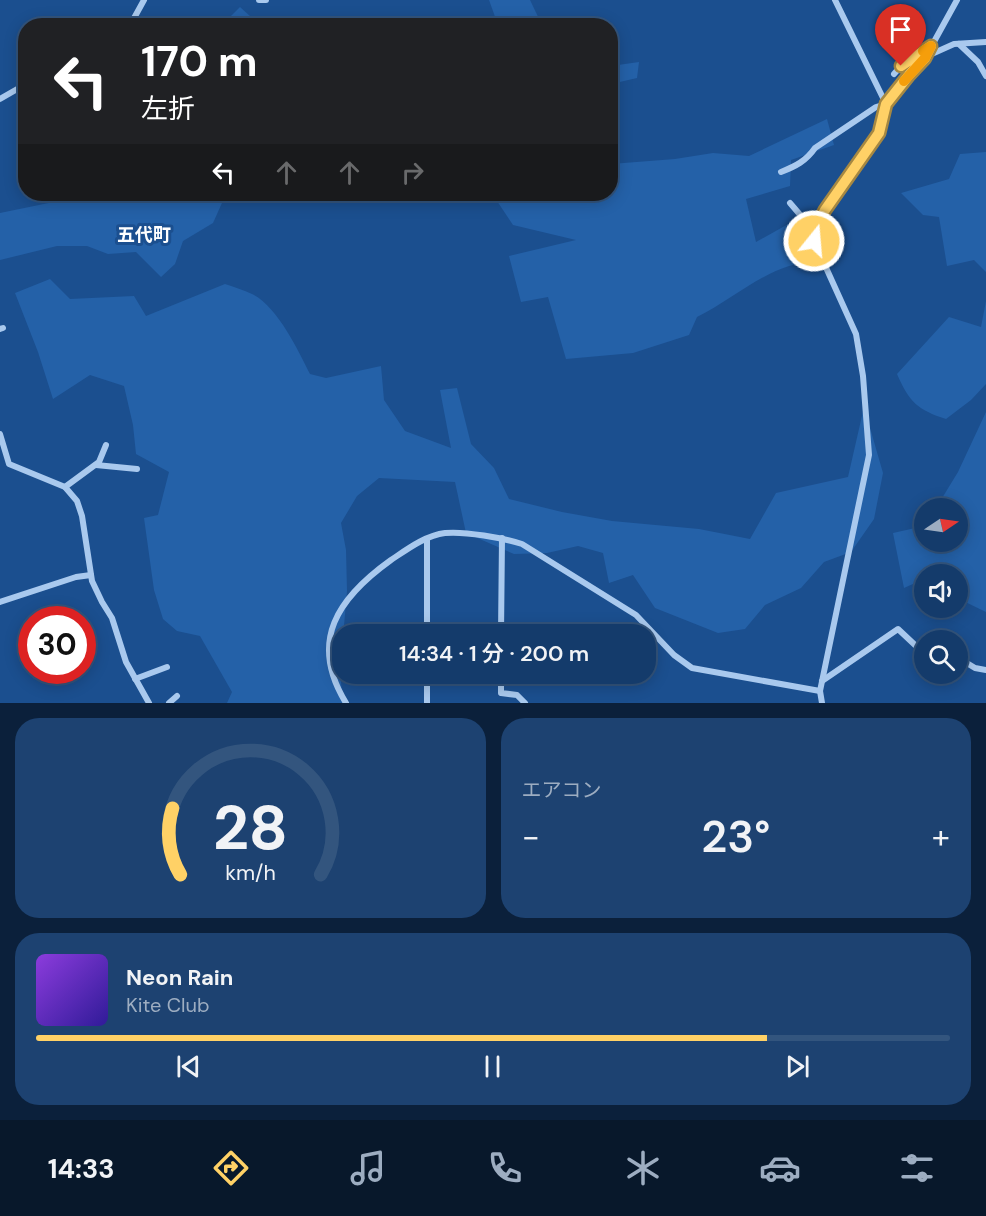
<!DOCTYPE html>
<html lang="ja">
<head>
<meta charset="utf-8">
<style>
  :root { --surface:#143b6b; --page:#1d4271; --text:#f1f3f6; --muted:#9dadc1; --line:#33557e; --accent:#ffd166 }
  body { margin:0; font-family:"DM Sans","Noto Sans JP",sans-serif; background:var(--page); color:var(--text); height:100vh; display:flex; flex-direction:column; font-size:22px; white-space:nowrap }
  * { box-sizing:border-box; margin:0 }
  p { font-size:20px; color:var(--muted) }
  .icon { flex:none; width:33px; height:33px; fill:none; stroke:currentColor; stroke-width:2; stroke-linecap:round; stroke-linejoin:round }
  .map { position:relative; height:703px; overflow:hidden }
  .side { display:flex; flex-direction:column; gap:15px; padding:15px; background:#0b203b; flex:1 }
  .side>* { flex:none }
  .guide { position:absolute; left:18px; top:18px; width:600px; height:183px; border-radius:24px; box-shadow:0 3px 15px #0003,0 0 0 2px var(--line); background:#202124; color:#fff; overflow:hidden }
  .needle { width:39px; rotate:77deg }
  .tools { position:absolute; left:914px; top:498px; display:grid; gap:12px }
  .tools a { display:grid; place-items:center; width:54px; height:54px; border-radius:50%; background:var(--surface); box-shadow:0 3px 15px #0003,0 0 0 2px var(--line); font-size:30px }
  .speed { position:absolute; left:18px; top:606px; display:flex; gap:12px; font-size:30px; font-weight:700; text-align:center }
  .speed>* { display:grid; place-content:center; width:78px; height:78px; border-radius:50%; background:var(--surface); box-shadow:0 3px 15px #0003,0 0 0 2px var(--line); line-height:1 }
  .speed .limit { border:9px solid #d22; background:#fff; color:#111 }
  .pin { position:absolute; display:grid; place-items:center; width:51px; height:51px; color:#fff; margin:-62px -26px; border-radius:50% 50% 50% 0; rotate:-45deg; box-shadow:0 0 6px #0007 }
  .pin .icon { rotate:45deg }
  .me { position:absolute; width:66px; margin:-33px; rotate:17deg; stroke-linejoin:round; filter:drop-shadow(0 0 4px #0008) }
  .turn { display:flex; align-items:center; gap:21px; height:126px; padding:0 24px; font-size:27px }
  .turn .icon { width:78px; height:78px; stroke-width:2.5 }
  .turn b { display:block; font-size:42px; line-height:51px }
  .lanes { display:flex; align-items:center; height:57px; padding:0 24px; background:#0003; justify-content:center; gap:30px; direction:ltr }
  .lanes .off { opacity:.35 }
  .big { font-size:45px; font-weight:600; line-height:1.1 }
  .side .tile { flex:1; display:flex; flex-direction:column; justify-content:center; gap:9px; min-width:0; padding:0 21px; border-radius:24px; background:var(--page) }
  .side .dial { align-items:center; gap:0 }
  .dial svg { height:156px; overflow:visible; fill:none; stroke:var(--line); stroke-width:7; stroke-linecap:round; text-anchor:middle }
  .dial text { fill:var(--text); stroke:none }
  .song { display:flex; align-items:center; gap:18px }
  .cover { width:72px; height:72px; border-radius:9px; background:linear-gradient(135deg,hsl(270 70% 55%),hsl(250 70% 35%)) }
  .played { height:6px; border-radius:3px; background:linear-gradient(90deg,var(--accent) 80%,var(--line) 80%) }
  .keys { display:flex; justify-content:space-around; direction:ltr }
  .heat { display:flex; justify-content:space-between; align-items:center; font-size:33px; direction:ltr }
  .side .tiles { flex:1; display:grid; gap:15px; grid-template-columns:1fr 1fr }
  .tile:last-child { grid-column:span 2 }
  .trip { position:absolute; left:332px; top:624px; width:324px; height:60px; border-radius:24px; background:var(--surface); box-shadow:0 3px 15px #0003,0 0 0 2px var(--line); font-weight:600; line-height:60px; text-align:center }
  .menu { display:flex; height:96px; justify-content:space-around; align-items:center; background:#08182b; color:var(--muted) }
  .menu .icon { width:42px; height:42px }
  .menu .selected { color:var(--accent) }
  .menu b { font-size:27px; color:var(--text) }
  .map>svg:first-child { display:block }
  .green { fill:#2461a8 }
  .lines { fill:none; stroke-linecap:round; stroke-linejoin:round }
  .street { stroke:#a9c9ee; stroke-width:6 }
  .route-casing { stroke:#a68842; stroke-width:15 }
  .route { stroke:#ffd166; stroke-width:10 }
  .slow { stroke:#f59e0b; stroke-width:10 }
  .labels { text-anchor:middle; stroke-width:6; stroke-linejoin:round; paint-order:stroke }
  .quarter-label { font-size:18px; font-weight:bold; fill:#fff; stroke:#1b4f8f }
</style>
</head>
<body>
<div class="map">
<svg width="986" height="703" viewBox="0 0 986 703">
  <rect width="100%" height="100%" fill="#1b4f8f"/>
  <!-- green -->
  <g class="green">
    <polygon points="489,0 530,0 542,25 498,25"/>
    <polygon points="240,7 260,25 222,25"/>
    <polygon points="639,62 637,78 611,84 611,66"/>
    <path d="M827,119L834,145L791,160L790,186L746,199L756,242L790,223L821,217L822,260C811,262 799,263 789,266C755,277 728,302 697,317L689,335L633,353L566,359L548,297L521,302L509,256L576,240L513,225L497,201L495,194H610L611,164L675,159L713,153L749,156Z"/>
    <polygon points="986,152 986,272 974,260 947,266 939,217 923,215 901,193 949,179 960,154"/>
    <polygon points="121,194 226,194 213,223 183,241 175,264 161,277 136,252 108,254 87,246 57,246 0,260 0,213 73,198 93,203 119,197"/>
    <path d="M50,279L70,299L134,296L146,316L225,284C234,287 244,290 252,294C277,306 298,350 310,374L326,378L381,366L384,400L405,431L451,448L440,390L457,388L471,444L494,468L509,499L562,512L612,521L699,529L750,539L776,493L848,477L864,407L883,473L874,519L851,552L824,562L801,588L765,605L745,629L718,633L655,608L633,575L609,583L603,553L578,546L547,553L514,554L466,533L455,482L379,478L357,496L341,523L346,550L347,591L340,672L343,703H227L232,692L200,636L177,631L163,619L154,590L144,518L158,515L169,472L136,454L133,425L124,386L90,375L53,399L38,352L15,293Z"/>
    <path d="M986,301V384L971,400L946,419C918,410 909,402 897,374L949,317L981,327Z"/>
    <polygon points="986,412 986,612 957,598 957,574 924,574 924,579 904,588 893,533 924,526 924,542 957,542 957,508 936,508 958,472"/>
  </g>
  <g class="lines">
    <!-- street -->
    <g class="street">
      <polyline points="259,0 266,0"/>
      <polyline points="835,0 886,104"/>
      <polyline points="123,26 133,20 144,0"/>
      <polyline points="959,44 978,62 986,76"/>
      <polyline points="925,57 954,44 986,42"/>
      <polyline points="894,74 901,66 928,48"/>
      <polyline points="0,99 26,84"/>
      <path d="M781,172C796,166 806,161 815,148L876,107L886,104"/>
      <polyline points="790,203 814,231"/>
      <polyline points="0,329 3,328"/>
      <polyline points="0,434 9,464 65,487 77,501 82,516 92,581 102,602 112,618 126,662 149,703"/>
      <polyline points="96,465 137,469"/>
      <polyline points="65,487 99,462 106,445"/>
      <polyline points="427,539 427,634"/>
      <polyline points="0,602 76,577 91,575"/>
      <polyline points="501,634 502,538"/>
      <polyline points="957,657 975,668 986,670"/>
      <polyline points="427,674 427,703"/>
      <polyline points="501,674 501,693 517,695 525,703"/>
      <polyline points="135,679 167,667"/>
      <polyline points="822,681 898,629 915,645 924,647"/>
      <polyline points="169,703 177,696"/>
      <path d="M346,703C308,641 338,598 391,560C406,550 426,535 445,533C465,531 503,538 522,544L636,615L674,655L692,668L820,691"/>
      <polyline points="822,703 820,691 869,455 863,376 856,334 814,241 814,231 825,210 879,133 886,104 909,75 925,58 957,0"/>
    </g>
  </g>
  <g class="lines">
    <defs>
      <polyline id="route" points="814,241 814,231 825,210 879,133 886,104 909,75 925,58 931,46 901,66"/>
    </defs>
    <!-- route casing -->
    <use href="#route" class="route-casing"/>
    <!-- route -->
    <use href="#route" class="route"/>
    <!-- slow -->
    <polyline class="slow" points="904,81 925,58 931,46 923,51"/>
  </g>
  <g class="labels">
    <!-- quarter labels -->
    <g class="quarter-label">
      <text x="144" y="241">五代町</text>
    </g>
  </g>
</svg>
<div class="tools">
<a><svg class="needle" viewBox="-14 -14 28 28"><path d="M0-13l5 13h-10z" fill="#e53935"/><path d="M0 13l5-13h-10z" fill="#9dadc1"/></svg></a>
<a><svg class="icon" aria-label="sound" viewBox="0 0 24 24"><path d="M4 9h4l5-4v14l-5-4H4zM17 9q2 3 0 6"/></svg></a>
<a><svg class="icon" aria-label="search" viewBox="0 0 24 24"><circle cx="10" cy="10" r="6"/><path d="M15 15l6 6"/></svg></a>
</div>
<div class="speed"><div class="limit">30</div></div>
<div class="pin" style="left:901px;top:66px;background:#d93025"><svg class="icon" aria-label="arrive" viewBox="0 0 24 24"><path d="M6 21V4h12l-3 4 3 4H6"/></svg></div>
<svg class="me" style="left:814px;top:241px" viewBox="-20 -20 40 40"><circle r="17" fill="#ffd166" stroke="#fff" stroke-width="3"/><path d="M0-11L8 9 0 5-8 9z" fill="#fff"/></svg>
<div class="trip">14:34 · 1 分 · 200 m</div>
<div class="guide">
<div class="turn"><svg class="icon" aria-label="left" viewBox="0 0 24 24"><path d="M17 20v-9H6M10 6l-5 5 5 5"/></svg><div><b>170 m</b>左折</div></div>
<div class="lanes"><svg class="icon" aria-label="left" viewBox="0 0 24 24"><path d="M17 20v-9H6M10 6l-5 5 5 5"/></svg><svg class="icon off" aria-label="ahead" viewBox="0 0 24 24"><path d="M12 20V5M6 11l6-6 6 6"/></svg><svg class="icon off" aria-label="ahead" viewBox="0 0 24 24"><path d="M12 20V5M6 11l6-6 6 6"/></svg><svg class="icon off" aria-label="right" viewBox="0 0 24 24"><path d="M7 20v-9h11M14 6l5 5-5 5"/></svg></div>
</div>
</div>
<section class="side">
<div class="tiles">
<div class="tile dial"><svg viewBox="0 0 100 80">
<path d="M14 69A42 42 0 1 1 86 69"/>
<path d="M14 69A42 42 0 0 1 10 35" stroke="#ffd166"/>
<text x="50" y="56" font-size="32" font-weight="700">28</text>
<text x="50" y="72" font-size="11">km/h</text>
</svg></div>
<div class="tile"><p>エアコン</p>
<div class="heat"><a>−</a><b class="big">23°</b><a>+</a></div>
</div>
<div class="tile">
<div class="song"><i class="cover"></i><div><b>Neon Rain</b><p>Kite Club</p></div></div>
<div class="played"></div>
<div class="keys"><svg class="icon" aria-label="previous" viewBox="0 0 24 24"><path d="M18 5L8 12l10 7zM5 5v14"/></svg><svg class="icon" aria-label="pause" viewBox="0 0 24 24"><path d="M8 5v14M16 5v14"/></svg><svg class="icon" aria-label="next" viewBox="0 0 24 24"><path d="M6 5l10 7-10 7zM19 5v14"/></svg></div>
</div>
</div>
</section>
<nav class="menu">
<b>14:33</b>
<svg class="icon selected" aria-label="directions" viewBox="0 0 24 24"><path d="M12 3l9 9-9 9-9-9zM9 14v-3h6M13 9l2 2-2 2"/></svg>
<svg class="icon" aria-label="music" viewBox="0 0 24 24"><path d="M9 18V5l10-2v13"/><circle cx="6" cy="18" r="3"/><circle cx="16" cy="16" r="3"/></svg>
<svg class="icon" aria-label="phone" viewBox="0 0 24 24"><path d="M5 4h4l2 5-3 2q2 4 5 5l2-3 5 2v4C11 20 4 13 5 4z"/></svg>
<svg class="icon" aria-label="climate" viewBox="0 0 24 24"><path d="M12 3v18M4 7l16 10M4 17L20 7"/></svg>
<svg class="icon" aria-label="car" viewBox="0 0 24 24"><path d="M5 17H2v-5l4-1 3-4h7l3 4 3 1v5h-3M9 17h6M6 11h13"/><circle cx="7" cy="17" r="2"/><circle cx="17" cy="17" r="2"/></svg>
<svg class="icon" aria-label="filters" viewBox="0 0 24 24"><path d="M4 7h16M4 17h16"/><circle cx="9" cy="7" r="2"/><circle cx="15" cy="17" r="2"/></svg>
</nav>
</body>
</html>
